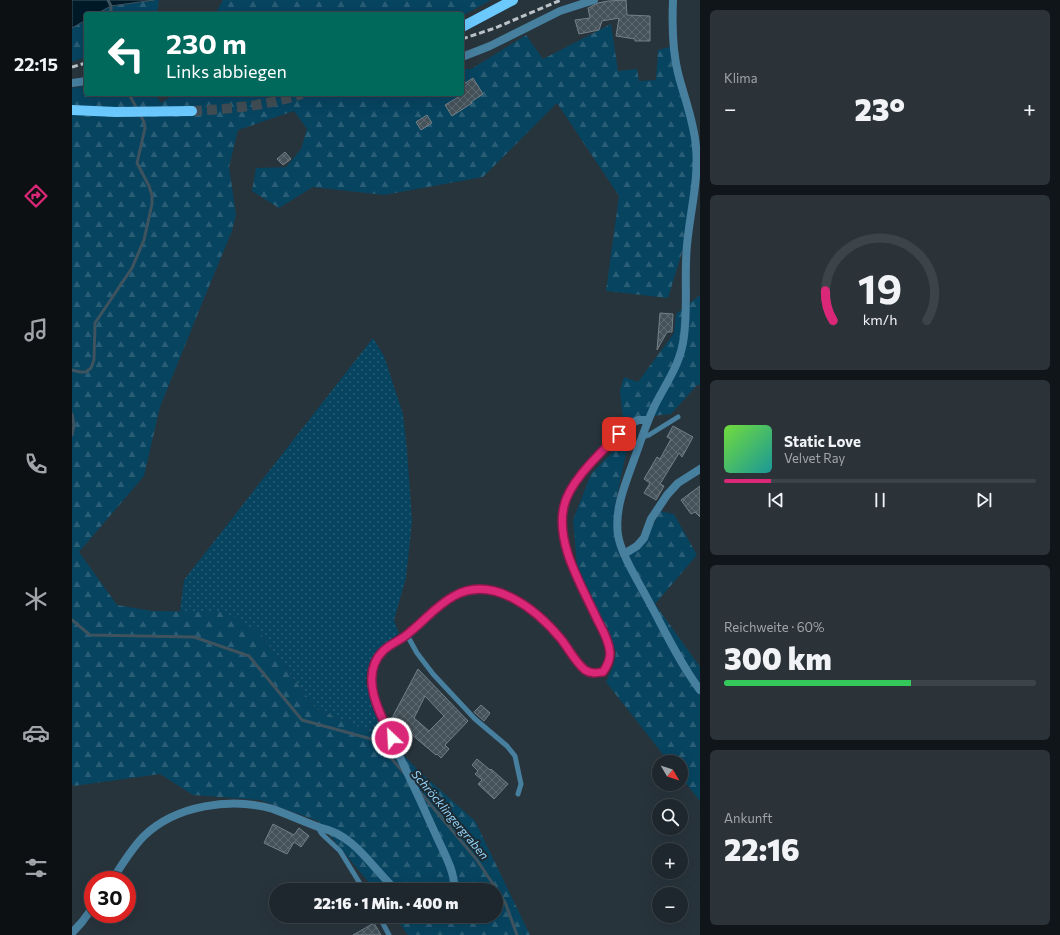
<!DOCTYPE html>
<html lang="de">
<head>
<meta charset="utf-8">
<style>
  :root { --surface:#1e272d; --page:#2b3339; --text:#f1f3f6; --muted:#a1a5aa; --line:#3c4449; --accent:#db2777 }
  body { margin:0; font-family:Commissioner,sans-serif; background:var(--page); color:var(--text); height:100vh; display:flex; flex-direction:column; font-size:15px; white-space:nowrap }
  * { box-sizing:border-box; margin:0 }
  p { font-size:13px; color:var(--muted) }
  .icon { flex:none; width:22px; height:22px; fill:none; stroke:currentColor; stroke-width:2; stroke-linecap:round; stroke-linejoin:round }
  .map { position:relative; flex:1; overflow:hidden }
  .panel { display:flex; flex-direction:column; gap:10px; padding:10px; background:#101519; width:360px }
  .panel>* { flex:none }
  .top-card { position:absolute; left:12px; top:12px; width:380px; height:84px; border-radius:4px; box-shadow:0 4px 16px #0002,0 0 0 1px var(--line); background:#00695c; color:#fff; overflow:hidden }
  .needle { width:26px; rotate:129deg }
  .buttons { position:absolute; left:580px; top:755px; display:grid; gap:8px }
  .buttons a { display:grid; place-items:center; width:36px; height:36px; border-radius:50%; background:var(--surface); box-shadow:0 4px 16px #0002,0 0 0 1px var(--line); font-size:20px }
  .speed { position:absolute; left:12px; top:871px; display:flex; gap:8px; font-size:20px; font-weight:700; text-align:center }
  .speed>* { display:grid; place-content:center; width:52px; height:52px; border-radius:50%; background:var(--surface); box-shadow:0 4px 16px #0002,0 0 0 1px var(--line); line-height:1 }
  .speed .limit { border:6px solid #d22; background:#fff; color:#111 }
  .pin { position:absolute; display:grid; place-items:center; width:34px; height:34px; color:#fff; margin:-17px; border-radius:8px; box-shadow:0 2px 6px #0006 }
  .me { position:absolute; width:44px; margin:-22px; rotate:335deg; stroke-linejoin:round; filter:drop-shadow(0 0 3px #0008) }
  .turn { display:flex; align-items:center; gap:14px; height:84px; padding:0 16px; font-size:18px }
  .turn .icon { width:52px; height:52px; stroke-width:2.5 }
  .turn b { display:block; font-size:28px; line-height:34px }
  .big { font-size:30px; font-weight:800; line-height:1.1 }
  .panel .card { flex:1; display:flex; flex-direction:column; justify-content:center; gap:6px; min-width:0; padding:0 14px; border-radius:6px; background:var(--page) }
  .panel .dial { align-items:center; gap:0 }
  .dial svg { height:104px; overflow:visible; fill:none; stroke:var(--line); stroke-width:7; stroke-linecap:round; text-anchor:middle }
  .dial text { fill:var(--text); stroke:none }
  .song { display:flex; align-items:center; gap:12px }
  .cover { width:48px; height:48px; border-radius:6px; background:linear-gradient(135deg,hsl(100 70% 55%),hsl(180 70% 35%)) }
  .played { height:4px; border-radius:2px; background:linear-gradient(90deg,var(--accent) 15%,var(--line) 15%) }
  .keys { display:flex; justify-content:space-around; direction:ltr }
  .heat { display:flex; justify-content:space-between; align-items:center; font-size:22px; direction:ltr }
  .charge { height:6px; border-radius:3px; background:linear-gradient(90deg,#34c759 60%,var(--line) 0) }
  .trip { position:absolute; left:197px; top:883px; width:234px; height:40px; border-radius:20px; background:var(--surface); box-shadow:0 4px 16px #0002,0 0 0 1px var(--line); font-weight:800; line-height:40px; text-align:center }
  main { display:flex; flex:1; min-height:0 }
  .menu { display:flex; flex-direction:column; width:72px; justify-content:space-around; align-items:center; background:#0c1012; color:var(--muted) }
  .menu .icon { width:28px; height:28px }
  .menu .on { color:var(--accent) }
  .menu b { font-size:18px; color:var(--text) }
  .map>svg:first-child { display:block }
  .grass { fill:url(#grass-dots) }
  .forest { fill:url(#forest-firs) }
  .water { fill:#001a29; stroke:#3f535f }
  .lines { fill:none; stroke-linecap:round; stroke-linejoin:round }
  .stream { stroke:#3f535f; stroke-width:3 }
  .building { fill:url(#building-cross-hatch); stroke:#728089; fill-rule:evenodd }
  .primary-tunnel { stroke:#414d54; stroke-width:10; stroke-dasharray:10 5; stroke-linecap:butt }
  .service { stroke:#477f9f; stroke-width:5 }
  .minor { stroke:#477f9f; stroke-width:8 }
  .primary { stroke:#6bc9fe; stroke-width:10 }
  .rail { stroke:#bbc3c8; stroke-width:3; stroke-dasharray:6 3; stroke-linecap:butt }
  .route-casing { stroke:#8e194d; stroke-width:10 }
  .route { stroke:#db2777; stroke-width:7 }
  .labels { text-anchor:middle; stroke-width:4; stroke-linejoin:round; paint-order:stroke }
  .water-label { font-size:12px; font-style:italic; fill:#94d4fb; stroke:#1e2a31 }
</style>
</head>
<body>
<main>
<nav class="menu">
<b>22:15</b>
<svg class="icon on" aria-label="directions" viewBox="0 0 24 24"><path d="M12 3l9 9-9 9-9-9zM9 14v-3h6M13 9l2 2-2 2"/></svg>
<svg class="icon" aria-label="music" viewBox="0 0 24 24"><path d="M9 18V5l10-2v13"/><circle cx="6" cy="18" r="3"/><circle cx="16" cy="16" r="3"/></svg>
<svg class="icon" aria-label="phone" viewBox="0 0 24 24"><path d="M5 4h4l2 5-3 2q2 4 5 5l2-3 5 2v4C11 20 4 13 5 4z"/></svg>
<svg class="icon" aria-label="climate" viewBox="0 0 24 24"><path d="M12 3v18M4 7l16 10M4 17L20 7"/></svg>
<svg class="icon" aria-label="car" viewBox="0 0 24 24"><path d="M5 17H2v-5l4-1 3-4h7l3 4 3 1v5h-3M9 17h6M6 11h13"/><circle cx="7" cy="17" r="2"/><circle cx="17" cy="17" r="2"/></svg>
<svg class="icon" aria-label="filters" viewBox="0 0 24 24"><path d="M4 7h16M4 17h16"/><circle cx="9" cy="7" r="2"/><circle cx="15" cy="17" r="2"/></svg>
</nav>
<div class="map">
<svg width="628" height="935" viewBox="0 0 628 935">
  <defs>
    <pattern id="grass-dots" width="8" height="8" patternUnits="userSpaceOnUse"><rect width="8" height="8" fill="#074460"/><path d="M2 2h.1M6 6h.1" fill="none" stroke="#2a5e76" stroke-width="1.8" stroke-linecap="round"/></pattern>
    <pattern id="forest-firs" width="22" height="20" patternUnits="userSpaceOnUse"><rect width="22" height="20" fill="#074460"/><path d="M5 1l3.5 6h-7zM16 11l3.5 6h-7z" fill="#2a5e76"/></pattern>
    <pattern id="building-cross-hatch" width="8" height="8" patternUnits="userSpaceOnUse"><rect width="8" height="8" fill="#45525a"/><path d="M0 0l8 8M0 8l8-8" fill="none" stroke="#5f6a71"/></pattern>
  </defs>
  <rect width="100%" height="100%" fill="#28343c"/>
  <!-- grass -->
  <polygon class="grass" points="301,338 312,356 331,414 335,450 340,521 334,578 322,620 327,634 309,647 299,659 295,671 294,684 316,739 244,709 187,632 108,611 112,580"/>
  <!-- forest -->
  <g class="forest">
    <polygon points="82,0 87,0 85,14 24,14 39,6"/>
    <polygon points="151,0 419,0 390,16 390,14 200,14 183,12 144,12"/>
    <polygon points="14,20 14,57 0,62 0,28"/>
    <polygon points="539,24 546,71 565,69 567,81 584,80 586,50 601,46 627,164 619,223 596,298 534,291 547,196 485,103 411,177 312,195 241,187 207,208 180,191 184,168 214,167 229,149 235,129 222,111 166,130 157,167 164,214 160,231 133,296 88,407 72,476 7,552 45,605 80,611 153,612 187,632 244,709 316,739 347,771 403,821 458,935 336,935 322,916 424,916 424,890 303,890 246,821 188,800 121,795 88,774 2,786 0,784 0,88 14,86 14,94 83,94 89,103 102,94 390,94 390,69 399,69 454,35 471,59"/>
    <polygon points="628,295 628,385 625,385 599,414 551,419 548,391 552,377 566,382 602,333 604,314"/>
    <polygon points="558,434 543,506 548,557 572,544 588,511 602,514 625,555 583,604 628,667 628,801 609,777 609,762 597,762 534,682 542,664 544,652 505,565 501,520 519,474"/>
  </g>
  <!-- water -->
  <polygon class="water" points="0,0 82,0 39,6 24,14 14,14 14,20 0,28"/>
  <g class="lines">
    <!-- stream -->
    <g class="stream">
      <polyline points="36,0 39,6 39,14"/>
      <polyline points="0,370 8,372 14,372 19,368 22,360 23,323 60,268 72,240 80,204 80,195 77,186 65,163 73,128 72,122 57,94"/>
      <polyline points="0,414 2,425 0,435"/>
      <polyline points="0,620 18,635 122,637 177,656 230,720 303,740 333,774"/>
      <polyline points="348,792 405,860 433,902 445,935"/>
    </g>
  </g>
  <!-- building -->
  <g class="building">
    <polygon points="554,0 555,15 578,16 578,41 563,41 563,39 544,36 547,18 530,21 527,30 507,34 503,20 518,18 516,8 526,3 536,1"/>
    <polygon points="401,78 411,94 399,102 400,103 380,116 373,105 390,95 390,85"/>
    <polygon points="355,115 360,123 349,130 344,122"/>
    <polygon points="213,152 219,159 211,165 205,159"/>
    <polygon points="588,313 601,314 600,332 595,332 585,350"/>
    <polygon points="601,426 621,437 610,457 607,453 588,484 592,486 584,500 572,493 578,483 572,479 585,457 588,459 599,439 595,437"/>
    <polygon points="628,486 628,517 623,512 619,514 609,500"/>
    <path d="M346,669L396,721L373,745L377,749L369,758L365,754L364,755L320,718ZM353,696L372,716L357,731L342,718Z"/>
    <polygon points="409,705 418,713 412,721 402,712"/>
    <polygon points="405,759 418,770 419,769 436,784 422,799 406,784 410,780 403,774 406,771 400,765"/>
    <polygon points="201,824 222,835 227,828 237,836 229,847 222,842 215,854 192,843"/>
    <polygon points="302,923 309,935 281,935"/>
  </g>
  <g class="lines">
    <!-- primary-tunnel -->
    <path class="primary-tunnel" d="M120,111C157,109 194,106 230,94"/>
    <!-- service -->
    <g class="service">
      <polyline points="570,437 577,435 606,417"/>
      <polyline points="335,635 345,653 361,674 403,719 435,746 443,756 449,784 446,794"/>
      <polyline points="249,828 248,831 250,834 268,851 292,890"/>
      <polyline points="307,916 317,935"/>
    </g>
    <!-- minor -->
    <g class="minor">
      <path d="M601,0C600,24 600,49 606,73C612,97 622,121 624,147C627,180 618,212 615,245C612,275 616,306 612,336C609,363 596,380 584,403C576,419 570,437 564,454C555,480 542,507 546,535C549,554 566,581 575,598C592,629 607,662 628,690"/>
      <polyline points="390,57 418,46 488,11 522,0"/>
      <polyline points="0,83 14,81"/>
      <polyline points="552,554 565,546 572,538 579,519 595,495 606,483 628,469"/>
      <path d="M40,880C50,865 59,849 72,836C104,805 159,797 201,809C217,815 233,822 249,828C283,835 300,868 324,890"/>
      <path d="M382,890C384,872 370,849 363,833C351,806 338,778 325,751C318,734 310,718 304,701C302,695 300,689 299,684C299,676 301,667 304,660C311,647 326,643 337,634C352,622 364,607 380,597C385,594 390,593 394,592C431,581 464,612 487,637C496,647 502,661 513,670C519,674 524,673 531,672C535,666 538,661 538,653C537,641 530,630 525,619C510,588 482,540 492,505C498,484 514,469 529,453C538,443 553,423 567,420C570,420 573,420 576,420"/>
      <polyline points="0,933 10,922 21,907"/>
    </g>
    <!-- primary -->
    <g class="primary">
      <polyline points="390,27 441,0"/>
      <polyline points="0,110 44,112 120,111"/>
    </g>
    <!-- rail -->
    <g class="rail">
      <polyline points="390,39 423,28 489,0"/>
      <polyline points="0,67 14,63"/>
    </g>
  </g>
  <g class="lines">
    <defs>
      <path id="route" d="M320,738C307,713 287,675 311,651C319,643 330,640 338,632C353,620 365,605 382,596C421,574 465,610 489,639C497,649 503,662 513,670C519,674 524,673 531,672C535,666 538,661 538,653C537,640 530,629 525,619C510,586 483,543 492,506C498,480 529,453 547,434"/>
    </defs>
    <!-- route casing -->
    <use href="#route" class="route-casing"/>
    <!-- route -->
    <use href="#route" class="route"/>
  </g>
  <g class="labels">
    <!-- water labels -->
    <g class="water-label">
      <text transform="translate(378 815) rotate(50)" y="4">Schröcklingergraben</text>
    </g>
  </g>
</svg>
<div class="buttons">
<a><svg class="needle" viewBox="-14 -14 28 28"><path d="M0-13l5 13h-10z" fill="#e53935"/><path d="M0 13l5-13h-10z" fill="#a1a5aa"/></svg></a>
<a><svg class="icon" aria-label="search" viewBox="0 0 24 24"><circle cx="10" cy="10" r="6"/><path d="M15 15l6 6"/></svg></a>
<a>+</a>
<a>−</a>
</div>
<div class="speed"><div class="limit">30</div></div>
<div class="pin" style="left:547px;top:434px;background:#d93025"><svg class="icon" aria-label="arrive" viewBox="0 0 24 24"><path d="M6 21V4h12l-3 4 3 4H6"/></svg></div>
<svg class="me" style="left:320px;top:738px" viewBox="-20 -20 40 40"><circle r="17" fill="#db2777" stroke="#fff" stroke-width="3"/><path d="M0-11L8 9 0 5-8 9z" fill="#fff"/></svg>
<div class="trip">22:16 · 1 Min. · 400 m</div>
<div class="top-card">
<div class="turn"><svg class="icon" aria-label="left" viewBox="0 0 24 24"><path d="M17 20v-9H6M10 6l-5 5 5 5"/></svg><div><b>230 m</b>Links abbiegen</div></div>
</div>
</div>
<section class="panel">
<div class="card"><p>Klima</p>
<div class="heat"><a>−</a><b class="big">23°</b><a>+</a></div>
</div>
<div class="card dial"><svg viewBox="0 0 100 80">
<path d="M14 69A42 42 0 1 1 86 69"/>
<path d="M14 69A42 42 0 0 1 8 46" stroke="#db2777"/>
<text x="50" y="56" font-size="32" font-weight="700">19</text>
<text x="50" y="72" font-size="11">km/h</text>
</svg></div>
<div class="card">
<div class="song"><i class="cover"></i><div><b>Static Love</b><p>Velvet Ray</p></div></div>
<div class="played"></div>
<div class="keys"><svg class="icon" aria-label="previous" viewBox="0 0 24 24"><path d="M18 5L8 12l10 7zM5 5v14"/></svg><svg class="icon" aria-label="pause" viewBox="0 0 24 24"><path d="M8 5v14M16 5v14"/></svg><svg class="icon" aria-label="next" viewBox="0 0 24 24"><path d="M6 5l10 7-10 7zM19 5v14"/></svg></div>
</div>
<div class="card"><p>Reichweite · 60%</p><b class="big">300 km</b><div class="charge"></div></div>
<div class="card"><p>Ankunft</p><b class="big">22:16</b></div>
</section>
</main>
</body>
</html>
